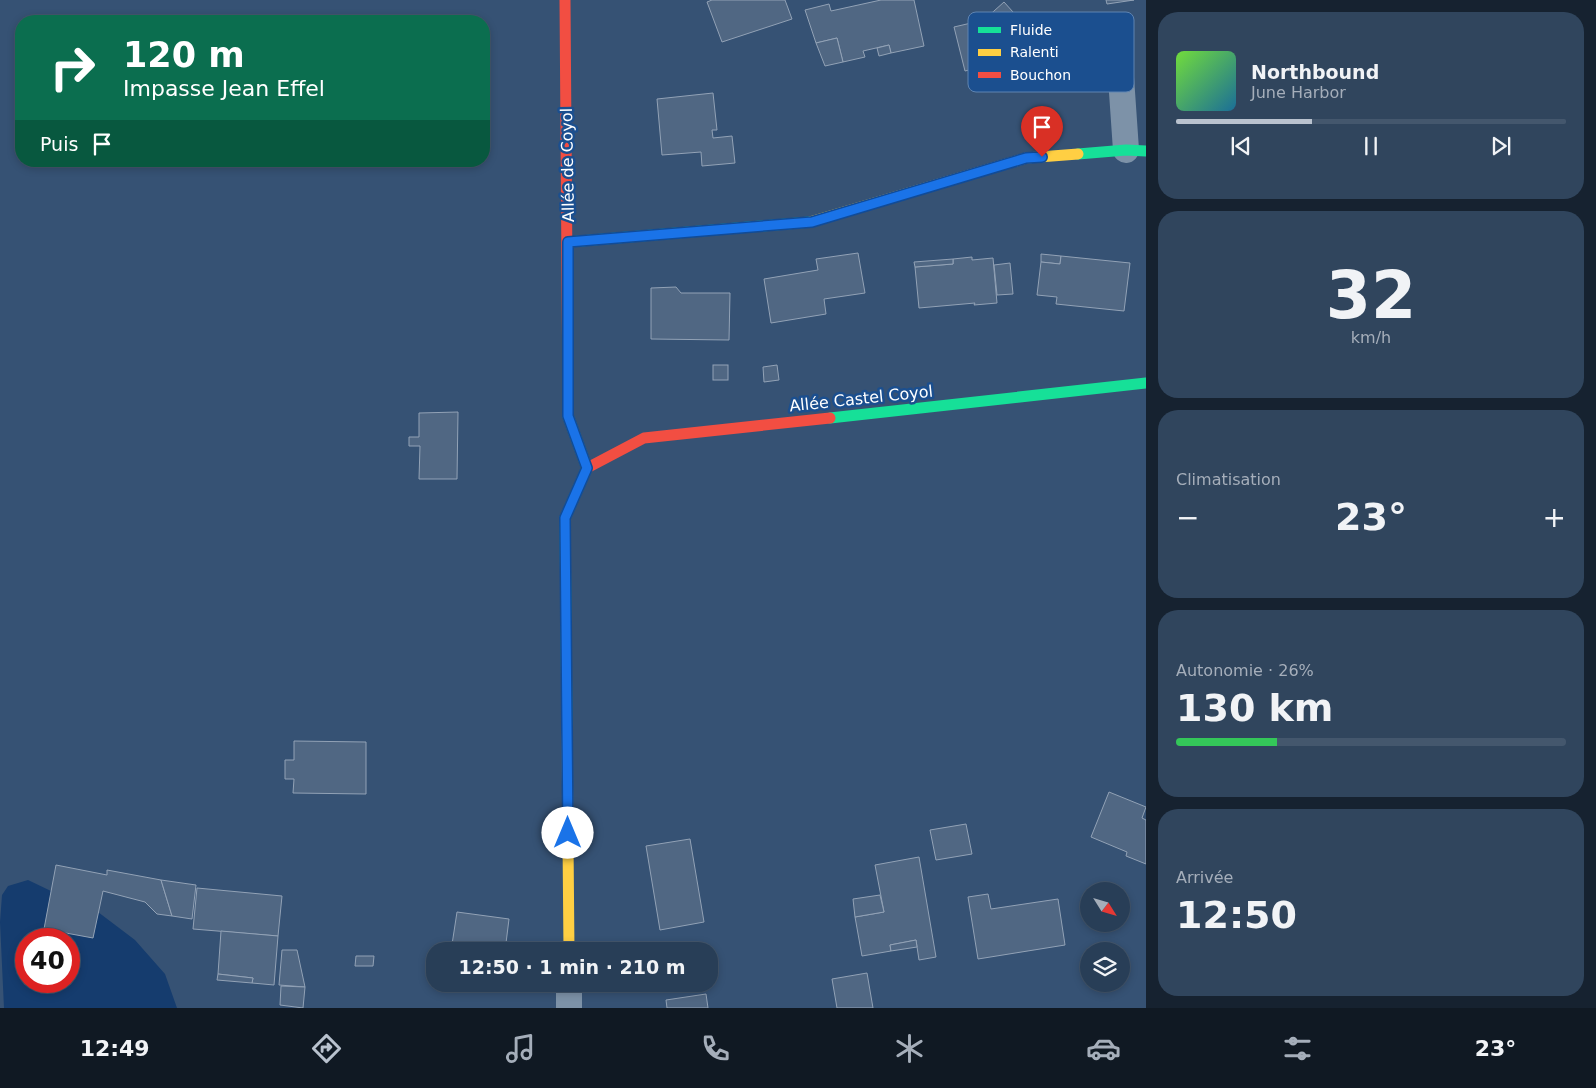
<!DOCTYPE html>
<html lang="fr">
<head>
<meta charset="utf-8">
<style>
  :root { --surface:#283e57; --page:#30455d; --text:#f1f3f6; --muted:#a5aeba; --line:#44576d; --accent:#b9c2ce }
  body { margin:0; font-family:"DejaVu Sans",sans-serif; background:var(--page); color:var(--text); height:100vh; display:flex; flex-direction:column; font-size:19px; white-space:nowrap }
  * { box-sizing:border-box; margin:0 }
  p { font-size:16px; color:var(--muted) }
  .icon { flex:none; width:28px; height:28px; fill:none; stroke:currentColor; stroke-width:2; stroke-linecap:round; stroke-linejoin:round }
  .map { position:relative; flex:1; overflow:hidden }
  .panel { display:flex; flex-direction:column; gap:12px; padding:12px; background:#162230; width:450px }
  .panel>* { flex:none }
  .top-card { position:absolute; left:15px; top:15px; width:475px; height:152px; border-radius:20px; box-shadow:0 2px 8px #0003,0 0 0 1px var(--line); background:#0b6e4f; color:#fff; overflow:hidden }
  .needle { width:32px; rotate:127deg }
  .fabs { position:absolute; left:1080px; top:882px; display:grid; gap:10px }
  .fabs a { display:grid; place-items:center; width:50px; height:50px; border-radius:50%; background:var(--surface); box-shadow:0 2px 8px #0003,0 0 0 1px var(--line); font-size:25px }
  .speed { position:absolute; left:15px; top:928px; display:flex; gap:10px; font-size:25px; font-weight:700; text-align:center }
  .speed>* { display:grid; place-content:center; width:65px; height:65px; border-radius:50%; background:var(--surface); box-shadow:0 2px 8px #0003,0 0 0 1px var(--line); line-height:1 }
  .speed .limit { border:8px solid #d22; background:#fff; color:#111 }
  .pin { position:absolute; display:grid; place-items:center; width:42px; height:42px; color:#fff; margin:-51px -21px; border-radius:50% 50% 50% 0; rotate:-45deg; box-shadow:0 0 5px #0007 }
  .pin .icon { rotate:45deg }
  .me { position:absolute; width:55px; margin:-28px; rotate:0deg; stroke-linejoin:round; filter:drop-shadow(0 0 4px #0008) }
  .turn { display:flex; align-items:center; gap:18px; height:105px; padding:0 25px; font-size:22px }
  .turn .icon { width:65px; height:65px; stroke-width:2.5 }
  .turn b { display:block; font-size:35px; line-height:42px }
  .then { display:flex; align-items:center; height:48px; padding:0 25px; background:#0003; gap:10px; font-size:19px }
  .big { font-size:38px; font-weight:600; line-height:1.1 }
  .panel .card { flex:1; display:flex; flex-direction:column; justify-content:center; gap:8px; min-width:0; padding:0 18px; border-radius:20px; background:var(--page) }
  .panel .dial { align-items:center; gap:0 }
  .dial b { font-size:65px; line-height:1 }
  .song { display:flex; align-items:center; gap:15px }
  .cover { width:60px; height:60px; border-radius:8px; background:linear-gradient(135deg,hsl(100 70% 55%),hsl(200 70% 35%)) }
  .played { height:5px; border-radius:2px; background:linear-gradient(90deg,var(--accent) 35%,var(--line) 35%) }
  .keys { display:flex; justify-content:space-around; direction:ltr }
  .heat { display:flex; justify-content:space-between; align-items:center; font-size:28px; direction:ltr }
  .charge { height:8px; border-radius:4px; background:linear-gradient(90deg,#34c759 26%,var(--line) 0) }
  .trip { position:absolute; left:426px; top:942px; width:292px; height:50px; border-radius:20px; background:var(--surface); box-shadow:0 2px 8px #0003,0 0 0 1px var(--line); font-weight:600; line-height:50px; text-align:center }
  .dock { display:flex; height:80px; justify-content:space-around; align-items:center; background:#101923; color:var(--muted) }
  .dock .icon { width:35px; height:35px }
  .dock .selected { color:var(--accent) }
  .dock b { font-size:22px; color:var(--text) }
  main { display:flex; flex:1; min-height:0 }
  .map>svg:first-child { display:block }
  .water { fill:#153c6e; fill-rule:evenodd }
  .building { fill:#506783; stroke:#92a2b6 }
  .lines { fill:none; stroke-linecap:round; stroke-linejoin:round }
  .street { stroke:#7d92a8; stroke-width:26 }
  .fast { stroke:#16e098; stroke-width:11 }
  .slow { stroke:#ffcf43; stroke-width:11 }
  .jam { stroke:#f24e42; stroke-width:11 }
  .route-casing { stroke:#114b97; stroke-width:12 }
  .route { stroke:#1a73e8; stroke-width:9 }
  .labels { text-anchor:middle; stroke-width:5; stroke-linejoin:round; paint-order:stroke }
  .street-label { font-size:16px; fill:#fff; stroke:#1b4f8f }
  .key { fill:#1b4f8f; stroke:#5f84b1; stroke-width:1 }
  .key-label { font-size:14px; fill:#fff }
</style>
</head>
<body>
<main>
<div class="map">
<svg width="1146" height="1008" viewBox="0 0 1146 1008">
  <rect width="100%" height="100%" fill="#365274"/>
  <!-- water -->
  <path class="water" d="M28,880L51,891L44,929L93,938L98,912L135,940L165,974L177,1008H4L0,922L2,895L8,886ZM26,939H69V981H26Z"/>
  <!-- building -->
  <g class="building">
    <polygon points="712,0 785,0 792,19 722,42 707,2"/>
    <polygon points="881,0 914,0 924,46 891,53 889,45 863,51 865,57 843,62 837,38 816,43 805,10 829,4 831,11"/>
    <polygon points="1106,0 1134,0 1107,4"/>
    <polygon points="1004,2 1031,32 1023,40 1025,55 1057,48 1065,80 1022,90 1015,59 965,71 954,27 984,20"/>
    <polygon points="837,38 843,62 825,66 816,43"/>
    <polygon points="889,45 891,53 879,56 877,48"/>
    <polygon points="713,93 717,130 712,130 713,138 732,136 735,163 702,166 701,152 662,155 657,99"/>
    <polygon points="858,253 865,293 824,299 826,314 771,323 764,279 818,270 816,259"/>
    <polygon points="1041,254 1061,256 1060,264 1041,262"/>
    <polygon points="1061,256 1130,263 1124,311 1056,304 1057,297 1037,295 1041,262 1060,264"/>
    <polygon points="972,257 972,260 993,258 997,303 974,305 975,303 919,308 915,267 953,264 953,259"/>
    <polygon points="953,259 953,264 915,267 914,262"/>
    <polygon points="1010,263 1013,294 997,295 994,265"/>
    <polygon points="676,287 681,293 730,293 729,340 651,339 651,288"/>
    <rect x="713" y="365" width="15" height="15"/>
    <polygon points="777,365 779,380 764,382 763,367"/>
    <polygon points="458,412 457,479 419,479 420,446 409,446 409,437 419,437 419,413"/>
    <polygon points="294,741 366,742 366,794 293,793 294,779 285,779 285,760 294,760"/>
    <polygon points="1109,792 1146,807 1142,818 1146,820 1146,864 1126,856 1127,852 1091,837"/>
    <polygon points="966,824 972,854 936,860 930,830"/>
    <polygon points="690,839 704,922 660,930 646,846"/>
    <polygon points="919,857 936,957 919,960 916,940 890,945 891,951 862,956 855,917 884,912 875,865"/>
    <polygon points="56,865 107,875 107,870 161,880 172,916 157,914 145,902 103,891 93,938 44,929"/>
    <polygon points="161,880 196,885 192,919 172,916"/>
    <polygon points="197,888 282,896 278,936 193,929"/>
    <polygon points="988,894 991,909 1058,899 1065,945 978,959 968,897"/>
    <polygon points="880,895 884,912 855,917 853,899"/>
    <polygon points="457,912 509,919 505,951 451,951"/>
    <polygon points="221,931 278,936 274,985 252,983 253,978 218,974"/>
    <polygon points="916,940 917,947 891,951 890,945"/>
    <polygon points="282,950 297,950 305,987 279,985"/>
    <polygon points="356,956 374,956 373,966 355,966"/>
    <polygon points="867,973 873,1008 837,1008 832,979"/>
    <polygon points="218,974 253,978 252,983 217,980"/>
    <polygon points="281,986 305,987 303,1008 280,1005"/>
    <polygon points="706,994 708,1008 667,1008 666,1000"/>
  </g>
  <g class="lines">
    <!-- street -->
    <g class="street">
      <polyline points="1118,34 1126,150"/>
      <polyline points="569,984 569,1008"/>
    </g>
    <!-- fast -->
    <g class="fast">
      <polyline points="1078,154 1126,150 1146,151"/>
      <polyline points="568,242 810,222"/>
      <polyline points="830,418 1146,383"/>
      <polyline points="567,731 565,518 587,468 568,416 568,405"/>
    </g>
    <!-- slow -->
    <g class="slow">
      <polyline points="810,222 1026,158 1078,154"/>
      <polyline points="567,731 569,951"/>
    </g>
    <!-- jam -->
    <g class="jam">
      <polyline points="565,0 568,405"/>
      <polyline points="587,468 644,438 830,418"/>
    </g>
  </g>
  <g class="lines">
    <defs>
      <polyline id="route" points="568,833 565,518 587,468 568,416 568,242 812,222 1026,158 1042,157"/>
    </defs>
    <!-- route casing -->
    <use href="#route" class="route-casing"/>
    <!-- route -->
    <use href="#route" class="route"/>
  </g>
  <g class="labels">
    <!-- street labels -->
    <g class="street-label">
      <text transform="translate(567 165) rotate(-91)" y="6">Allée de Coyol</text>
      <text transform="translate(861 398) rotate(-6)" y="6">Allée Castel Coyol</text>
    </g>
  </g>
  <!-- legend -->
  <rect x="968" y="12" width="166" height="80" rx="8" class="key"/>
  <rect x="978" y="27" width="23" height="6" fill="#16e098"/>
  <rect x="978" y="49" width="23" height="7" fill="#ffcf43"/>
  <rect x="978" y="72" width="23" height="6" fill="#f24e42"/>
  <g class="key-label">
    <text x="1010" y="35">Fluide</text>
    <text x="1010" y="57">Ralenti</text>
    <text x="1010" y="80">Bouchon</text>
  </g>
</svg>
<div class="fabs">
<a><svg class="needle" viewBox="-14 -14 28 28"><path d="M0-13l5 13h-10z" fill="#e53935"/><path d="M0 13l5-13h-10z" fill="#a5aeba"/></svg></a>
<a><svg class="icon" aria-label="layers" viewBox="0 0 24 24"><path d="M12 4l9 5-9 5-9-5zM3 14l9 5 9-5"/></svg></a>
</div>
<div class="speed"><div class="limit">40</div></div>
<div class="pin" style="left:1042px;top:157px;background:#d93025"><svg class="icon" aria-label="arrive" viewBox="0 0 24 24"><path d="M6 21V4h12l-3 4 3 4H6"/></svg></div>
<svg class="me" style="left:568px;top:833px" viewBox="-20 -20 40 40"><circle r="19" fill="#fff"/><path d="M0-13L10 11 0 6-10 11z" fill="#1a73e8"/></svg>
<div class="trip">12:50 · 1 min · 210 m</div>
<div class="top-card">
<div class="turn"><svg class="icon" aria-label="right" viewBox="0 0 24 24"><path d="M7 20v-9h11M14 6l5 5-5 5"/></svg><div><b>120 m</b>Impasse Jean Effel</div></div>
<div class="then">Puis<svg class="icon" aria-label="arrive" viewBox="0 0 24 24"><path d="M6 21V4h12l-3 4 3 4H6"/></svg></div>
</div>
</div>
<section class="panel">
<div class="card">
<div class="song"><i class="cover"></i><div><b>Northbound</b><p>June Harbor</p></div></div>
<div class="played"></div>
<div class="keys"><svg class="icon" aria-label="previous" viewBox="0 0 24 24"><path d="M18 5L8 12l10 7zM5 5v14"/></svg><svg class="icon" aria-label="pause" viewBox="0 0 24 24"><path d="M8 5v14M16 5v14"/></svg><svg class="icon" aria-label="next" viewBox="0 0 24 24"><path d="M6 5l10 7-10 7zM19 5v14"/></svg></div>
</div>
<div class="card dial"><b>32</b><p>km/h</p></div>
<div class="card"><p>Climatisation</p>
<div class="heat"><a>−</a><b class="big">23°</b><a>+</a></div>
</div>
<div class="card"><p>Autonomie · 26%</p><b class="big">130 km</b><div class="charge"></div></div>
<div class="card"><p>Arrivée</p><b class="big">12:50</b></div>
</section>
</main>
<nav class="dock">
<b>12:49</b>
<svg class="icon selected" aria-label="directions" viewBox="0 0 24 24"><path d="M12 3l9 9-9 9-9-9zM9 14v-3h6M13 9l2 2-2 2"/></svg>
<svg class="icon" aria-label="music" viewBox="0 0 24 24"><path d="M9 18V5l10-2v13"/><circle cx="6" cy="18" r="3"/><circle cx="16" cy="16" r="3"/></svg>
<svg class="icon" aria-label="phone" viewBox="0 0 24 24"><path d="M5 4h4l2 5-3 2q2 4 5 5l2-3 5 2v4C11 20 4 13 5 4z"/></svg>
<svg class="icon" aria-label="climate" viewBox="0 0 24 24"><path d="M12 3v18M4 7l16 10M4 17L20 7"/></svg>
<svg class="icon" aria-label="car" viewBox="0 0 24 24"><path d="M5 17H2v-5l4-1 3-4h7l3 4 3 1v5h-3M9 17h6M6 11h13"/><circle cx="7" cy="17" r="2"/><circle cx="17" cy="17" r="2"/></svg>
<svg class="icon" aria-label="filters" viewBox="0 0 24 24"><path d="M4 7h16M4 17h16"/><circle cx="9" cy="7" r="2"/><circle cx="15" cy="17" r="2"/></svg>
<b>23°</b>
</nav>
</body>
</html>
